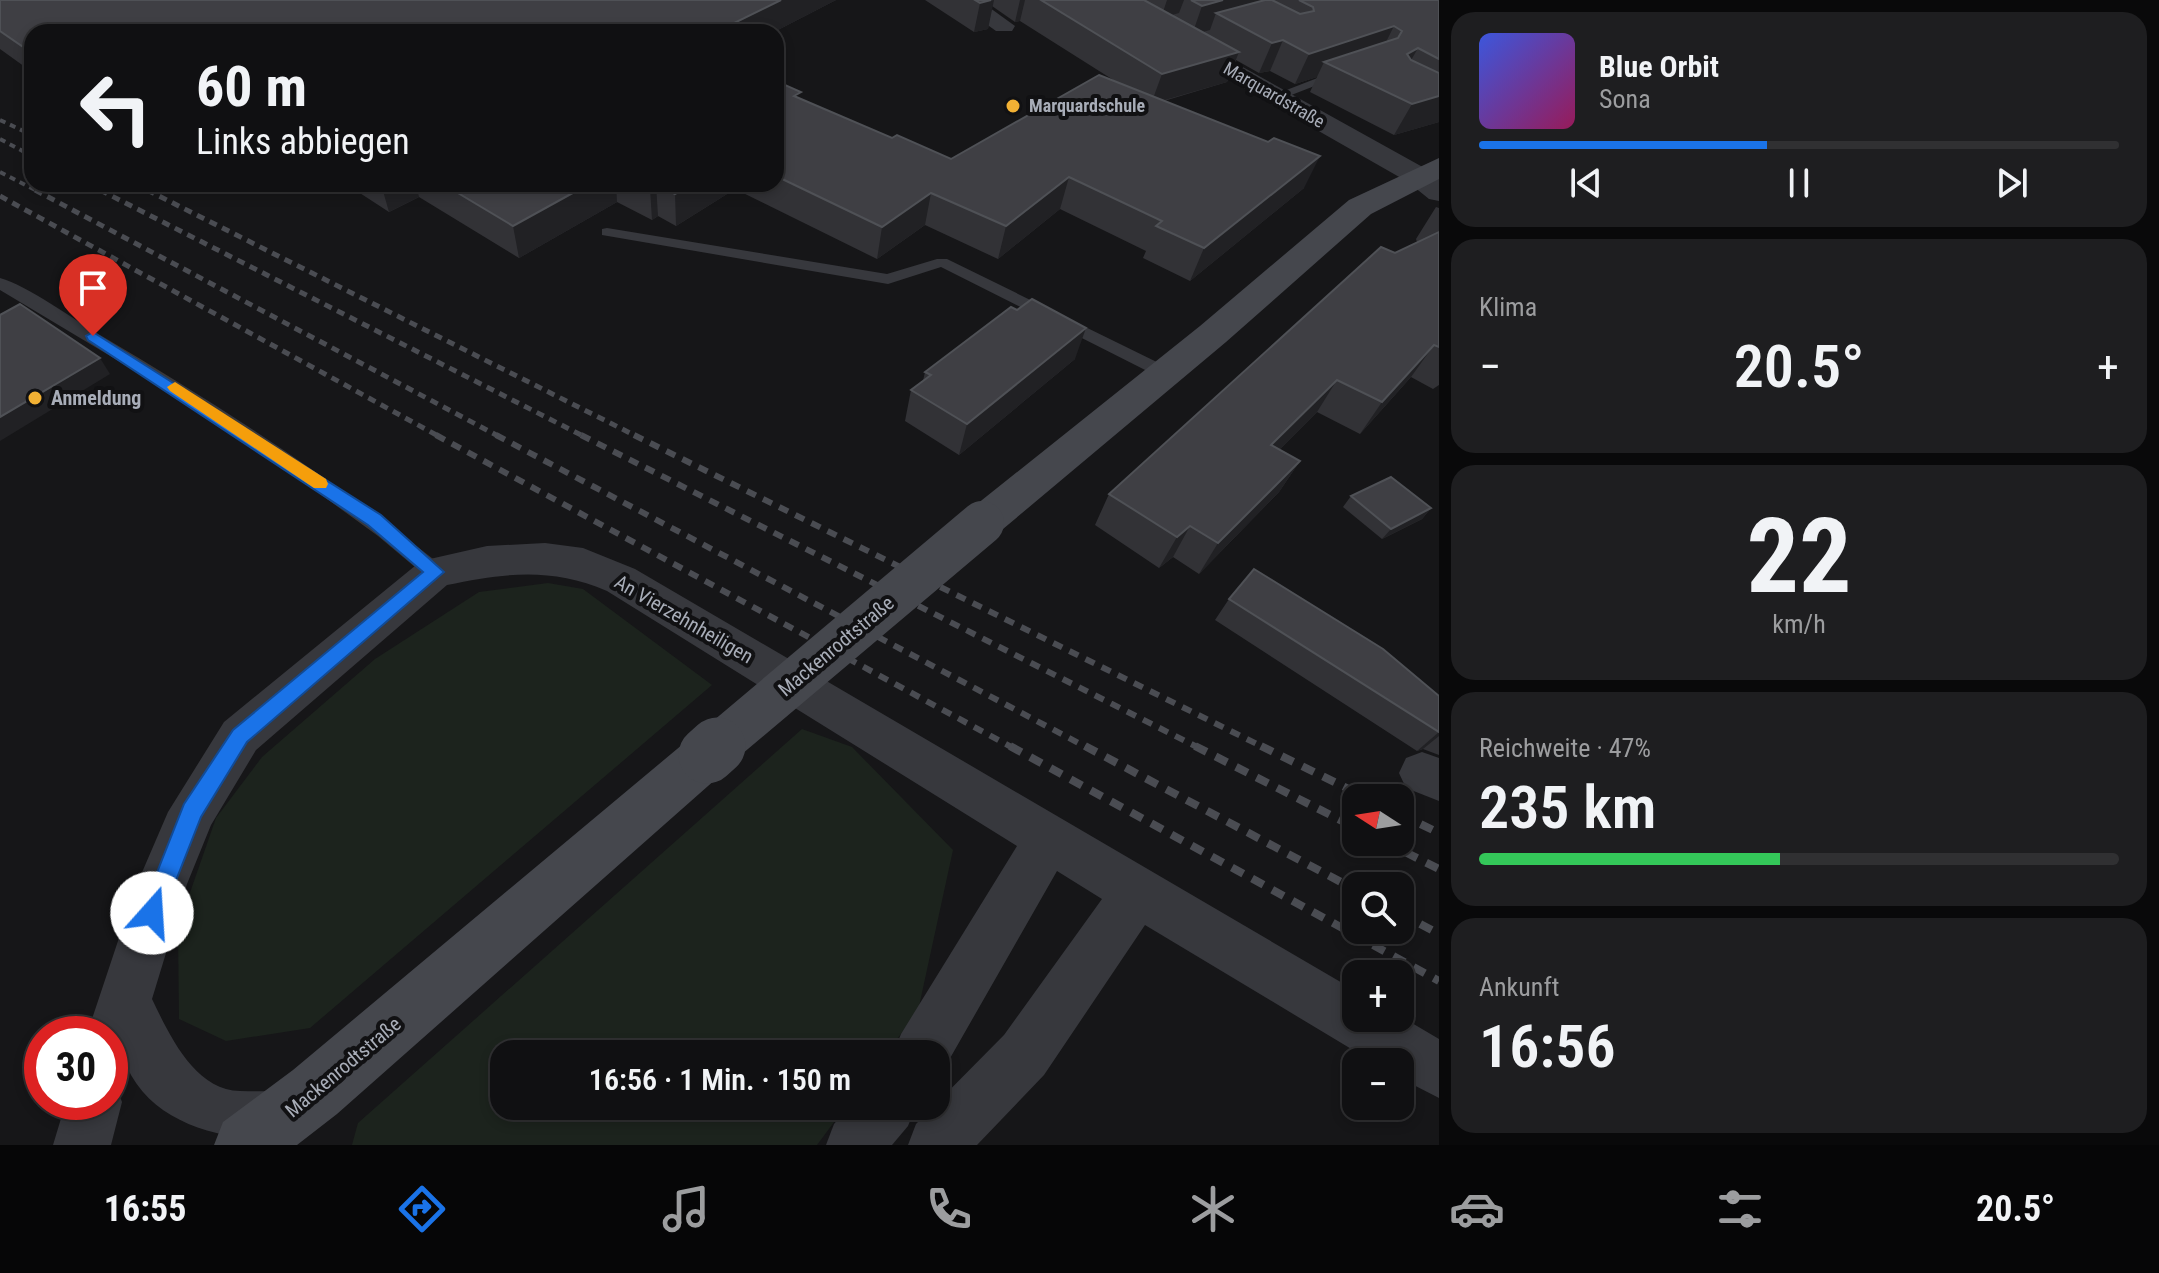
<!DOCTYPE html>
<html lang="de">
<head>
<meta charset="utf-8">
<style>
  :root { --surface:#101012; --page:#1e1e20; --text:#f1f3f6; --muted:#9c9d9f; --line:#303032; --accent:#1a73e8 }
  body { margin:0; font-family:"Roboto Condensed",sans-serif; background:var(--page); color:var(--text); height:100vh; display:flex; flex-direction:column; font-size:30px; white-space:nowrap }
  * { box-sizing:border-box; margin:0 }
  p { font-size:26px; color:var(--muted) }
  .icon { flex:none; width:44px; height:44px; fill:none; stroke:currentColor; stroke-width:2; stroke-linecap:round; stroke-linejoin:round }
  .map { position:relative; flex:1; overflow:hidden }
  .details { display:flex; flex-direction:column; gap:12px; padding:12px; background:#09090a; width:720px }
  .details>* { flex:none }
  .top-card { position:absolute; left:24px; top:24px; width:760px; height:168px; border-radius:24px; box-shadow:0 4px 12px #0003,0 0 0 2px var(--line); background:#101012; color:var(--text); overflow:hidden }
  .needle { width:52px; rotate:282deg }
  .buttons { position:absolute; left:1342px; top:784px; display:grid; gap:16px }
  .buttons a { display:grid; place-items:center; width:72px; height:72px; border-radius:16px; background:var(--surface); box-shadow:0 4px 12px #0003,0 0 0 2px var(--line); font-size:40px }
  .speed { position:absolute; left:24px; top:1016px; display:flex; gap:16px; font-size:40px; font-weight:700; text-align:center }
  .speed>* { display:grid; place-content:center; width:104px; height:104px; border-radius:50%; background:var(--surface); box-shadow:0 4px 12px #0003,0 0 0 2px var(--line); line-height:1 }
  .speed .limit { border:12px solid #d22; background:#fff; color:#111 }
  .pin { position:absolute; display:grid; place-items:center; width:68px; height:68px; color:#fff; margin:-82px -34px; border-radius:50% 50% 50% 0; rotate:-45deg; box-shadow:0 0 8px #0007 }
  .pin .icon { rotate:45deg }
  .me { position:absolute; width:88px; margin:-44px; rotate:19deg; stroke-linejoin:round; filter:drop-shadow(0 0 6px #0008) }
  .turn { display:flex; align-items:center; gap:28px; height:168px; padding:0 40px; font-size:36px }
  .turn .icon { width:104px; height:104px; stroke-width:2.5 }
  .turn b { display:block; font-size:56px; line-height:68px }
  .big { font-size:60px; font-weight:600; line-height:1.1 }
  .details .card { flex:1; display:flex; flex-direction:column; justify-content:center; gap:12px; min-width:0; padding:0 28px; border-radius:24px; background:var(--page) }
  .details .dial { align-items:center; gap:0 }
  .dial b { font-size:104px; line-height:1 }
  .song { display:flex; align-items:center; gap:24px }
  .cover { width:96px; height:96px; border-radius:12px; background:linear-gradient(135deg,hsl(230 70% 55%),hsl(330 70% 35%)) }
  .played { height:8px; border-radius:4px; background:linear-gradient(90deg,var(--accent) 45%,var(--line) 45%) }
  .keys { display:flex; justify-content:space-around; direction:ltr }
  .heat { display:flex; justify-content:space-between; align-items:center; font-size:44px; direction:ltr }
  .charge { height:12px; border-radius:6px; background:linear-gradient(90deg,#34c759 47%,var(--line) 0) }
  .trip { position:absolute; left:490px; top:1040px; width:460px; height:80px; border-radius:24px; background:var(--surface); box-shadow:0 4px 12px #0003,0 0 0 2px var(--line); font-weight:600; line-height:80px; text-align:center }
  .tabs { display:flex; height:128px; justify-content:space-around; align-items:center; background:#060607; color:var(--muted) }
  .tabs .icon { width:56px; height:56px }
  .tabs .current { color:var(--accent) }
  .tabs b { font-size:36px; color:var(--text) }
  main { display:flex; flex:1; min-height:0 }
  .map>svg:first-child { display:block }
  .green { fill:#1c231d }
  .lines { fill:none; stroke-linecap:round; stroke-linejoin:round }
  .lane { fill:#37383d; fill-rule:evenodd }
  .street { fill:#37383d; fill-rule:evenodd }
  .secondary { fill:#45474d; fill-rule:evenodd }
  .rail-far3 { stroke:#4a4c52; stroke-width:4; stroke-dasharray:6 5; stroke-linecap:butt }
  .rail-far2 { stroke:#4a4c52; stroke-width:5; stroke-dasharray:8 6; stroke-linecap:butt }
  .rail-far1 { stroke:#4a4c52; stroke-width:6; stroke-dasharray:10 8; stroke-linecap:butt }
  .rail { stroke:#4a4c52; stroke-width:8; stroke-dasharray:13 10; stroke-linecap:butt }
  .secondary-bridge-far1 { stroke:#45474d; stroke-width:44 }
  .secondary-bridge { stroke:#45474d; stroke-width:57 }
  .wall { fill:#323236 }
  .shaded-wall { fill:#212124 }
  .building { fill:#3f3f44; stroke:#4f5156; stroke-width:2 }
  .route { fill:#1a73e8; stroke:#114b97; stroke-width:2 }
  .slow { fill:#f59e0b }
  .poi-dot { fill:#f2b134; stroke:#111113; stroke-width:3 }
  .labels { text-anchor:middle; stroke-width:8; stroke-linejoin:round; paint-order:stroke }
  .far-street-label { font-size:18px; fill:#a8adb8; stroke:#111113 }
  .far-poi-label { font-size:18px; font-weight:bold; fill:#a8adb8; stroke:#111113; text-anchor:start }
  .poi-label { font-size:20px; font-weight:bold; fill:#a8adb8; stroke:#111113; text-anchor:start }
  .street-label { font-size:20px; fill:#a8adb8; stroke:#111113 }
</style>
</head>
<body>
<main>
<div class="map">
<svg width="1439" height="1145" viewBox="0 0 1439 1145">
  <rect width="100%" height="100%" fill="#161618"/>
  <!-- green -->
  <g class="green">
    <polygon points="548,583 583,589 712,685 310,1028 226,1041 179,1019 178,927 216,818 262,757 375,659 479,592"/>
    <polygon points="802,729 852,747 953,850 918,1011 886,1054 504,1054 504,1106 846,1106 817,1145 352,1145 358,1123"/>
  </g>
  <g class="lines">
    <!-- lane -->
    <g class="lane">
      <polygon points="1333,72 1343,75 1281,99 1271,96"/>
      <polygon points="607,228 887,274 937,259 947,259 1171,369 1173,373 1171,377 1159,377 941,267 888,284 602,235 602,229"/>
      <path d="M0,278C28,286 73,319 100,335C219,405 334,480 442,566L445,572L442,578H428L378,536L272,459L162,387L0,290Z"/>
    </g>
    <!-- street -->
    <g class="street">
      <polygon points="953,0 979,0 1015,26 1012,31 996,31"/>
      <polygon points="1095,0 1122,0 1428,170 1439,179 1439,201 1429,199 1408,182 1098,5"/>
      <path d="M545,543L583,548L635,569L1356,991V1018L1400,1016L1439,1039V1098L1400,1078V1062H1373L1145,925L1044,1075L977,1145H908L916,1124L1004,1035L1102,899L1057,871L941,1074L936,1075V1054H893L901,1034L1017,846L607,591C551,567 505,573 447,585L256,750L211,825L187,884L152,999C169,1034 194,1090 240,1091C264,1092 280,1089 302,1098L311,1118L302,1138C239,1145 155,1130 127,1067L110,1074V1034H87L137,884L168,812L224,722L421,561L487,546Z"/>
      <polygon points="1422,752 1439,758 1439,801 1406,788 1399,773 1406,758"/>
      <polygon points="110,1080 114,1082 122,1102 111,1145 53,1145 66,1102 110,1102"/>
      <polygon points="850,1106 916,1106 908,1126 892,1145 826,1145 834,1124"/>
    </g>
    <!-- secondary -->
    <g class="secondary">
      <polygon points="1439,158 1439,179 1371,214 1226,342 997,534 982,539 967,534 961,523 967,512 1200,326 1349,200"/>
      <polygon points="707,732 725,739 732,755 725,771 337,1114 297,1145 214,1145 223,1122 293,1070 689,739"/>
    </g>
    <!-- rail-far3 -->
    <g class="rail-far3">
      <polyline points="0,120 32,135"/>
      <polyline points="0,139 32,156"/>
      <polyline points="0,172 39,192"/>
      <polyline points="87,184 104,192"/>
      <polyline points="134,184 151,192"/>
    </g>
    <!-- rail-far2 -->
    <g class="rail-far2">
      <polyline points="35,190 500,437"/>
      <polyline points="100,190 585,437"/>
      <polyline points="147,190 638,437"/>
      <polyline points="0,196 440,437"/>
    </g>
    <!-- rail-far1 -->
    <g class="rail-far1">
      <polyline points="436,435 1013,748"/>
      <polyline points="496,435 1088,748"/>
      <polyline points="581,435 1199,748"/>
      <polyline points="634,435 1265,748"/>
    </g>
    <!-- rail -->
    <g class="rail">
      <polyline points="1010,746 1439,981"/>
      <polyline points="1085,746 1356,890"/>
      <polyline points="1195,746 1356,828"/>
      <polyline points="1261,746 1367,798"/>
      <polyline points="1400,814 1439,833"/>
      <polyline points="1385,842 1439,869"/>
      <polyline points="1400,913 1439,934"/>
    </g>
    <!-- secondary-bridge-far1 -->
    <polyline class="secondary-bridge-far1" points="715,748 982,523"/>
    <!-- secondary-bridge -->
    <polyline class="secondary-bridge" points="707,755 717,746"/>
  </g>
  <!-- wall -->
  <g class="wall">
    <polygon points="0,0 836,0 774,32 32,32 32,72 0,49"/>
    <polygon points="925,0 1439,0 1439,122 1394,135 1310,92 1317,77 1295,84 1270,71 1259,73 1236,60 1227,82 1164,101 1304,188 1190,281 1143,258 1146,251 1060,209 998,259 925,225 877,259 735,189 676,226 658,216 652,220 617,202 519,258 419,197 389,212 346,184 776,184 776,81 800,99 892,138 951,159 1115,81 1020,21 1015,22 992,6 988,29 974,32"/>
    <polygon points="1436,207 1439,208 1439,385 1433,389 1411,377 1360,434 1317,412 1279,450 1300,461 1279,492 1199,574 1173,557 1159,568 1095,525 1109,494 1395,253 1417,242 1416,239"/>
    <polygon points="1075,359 959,455 905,421 911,390 923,381 925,372"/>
    <polygon points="1351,496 1431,508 1422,519 1382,539 1343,507"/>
    <polygon points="1229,599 1439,696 1439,755 1423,749 1417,751 1215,620"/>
  </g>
  <!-- shaded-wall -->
  <g class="shaded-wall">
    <polygon points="781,0 836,0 774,32 716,32"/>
    <polygon points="994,0 988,29 974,32 980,3"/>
    <polygon points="1020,0 1025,0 1020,21 1015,22"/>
    <polygon points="1167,0 1184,0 1179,13 1161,18"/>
    <polygon points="1191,0 1267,0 1216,13 1210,30 1192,35 1202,6"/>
    <polygon points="1394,26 1379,56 1324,62 1317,77 1295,84 1309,54"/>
    <polygon points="1283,40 1270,71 1259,73 1272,43"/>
    <polygon points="1418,48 1401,78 1407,54"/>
    <polygon points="1239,52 1227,82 1151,104 1162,74"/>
    <polygon points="1439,96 1439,122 1394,135 1412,104"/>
    <polygon points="1320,156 1304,188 1190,281 1204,248"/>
    <polygon points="1069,177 1060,209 998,259 1006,226"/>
    <polygon points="381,184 416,184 419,197 389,212"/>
    <polygon points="589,184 616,184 617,202 519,258 513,226"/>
    <polygon points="656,184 658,216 652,220 650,188"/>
    <polygon points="691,184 735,184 735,189 676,226 675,194"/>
    <polygon points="931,193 925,225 877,259 882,227"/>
    <polygon points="1086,328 1075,359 959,455 967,424"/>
    <polygon points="1434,345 1411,377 1360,434 1382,402"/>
    <polygon points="100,358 110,374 0,441 0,417"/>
    <polygon points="1337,380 1317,412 1252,477 1271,445"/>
    <polygon points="1300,461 1279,492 1199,574 1218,543"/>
    <polygon points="1431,508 1422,519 1382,539 1391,529"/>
    <polygon points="1190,526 1173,557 1159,568 1177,537"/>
    <polygon points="1439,732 1439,736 1423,749 1417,751"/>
  </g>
  <!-- building -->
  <g class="building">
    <polygon points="0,0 781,0 716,32 106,32 104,31 100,32 32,32 32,53 0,31"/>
    <polygon points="975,0 991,0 980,3"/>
    <polygon points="1041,0 1144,0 1239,52 1162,74"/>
    <polygon points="1191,0 1223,0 1202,6"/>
    <polygon points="1265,0 1272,0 1300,14 1314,11 1313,7 1299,0 1439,0 1439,59 1418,48 1407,54 1411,60 1439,73 1439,96 1412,104 1324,62 1398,38 1402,31 1394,26 1309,54 1283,40 1272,43 1216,13"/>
    <polygon points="1099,75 1268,142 1274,138 1320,156 1204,248 1156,226 1162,221 1069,177 1006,226 931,193 882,227 776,176 776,81 801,92 794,96 892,138 897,135 951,159"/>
    <polygon points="443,184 589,184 513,226"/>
    <polygon points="643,184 691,184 675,194 656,184 650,188"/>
    <polygon points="1439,232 1439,347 1434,345 1382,402 1337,380 1271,445 1300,461 1218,543 1190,526 1177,537 1109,494 1381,247 1395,253"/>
    <polygon points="1032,299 1086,328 967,424 911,390 931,375 925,372 962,344 1011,307 1017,310"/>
    <polygon points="20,304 100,358 0,417 0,315"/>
    <polygon points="1391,477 1431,508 1391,529 1351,496"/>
    <polygon points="1254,569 1383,649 1439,696 1439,732 1229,599"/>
  </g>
  <!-- route -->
  <polygon class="route" points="93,332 381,515 444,572 247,742 201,817 160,921 152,925 144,921 141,913 184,804 233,730 423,572 368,525 88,340 86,336"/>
  <!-- slow -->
  <polygon class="slow" points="175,382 326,479 328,484 326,488 314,488 170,391 167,387"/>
  <!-- markers -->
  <g class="poi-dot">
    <circle cx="1013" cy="106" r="8"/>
    <circle cx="35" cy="398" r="8"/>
  </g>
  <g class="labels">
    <!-- far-street labels -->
    <g class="far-street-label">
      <text transform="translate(1274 95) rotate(30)" y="6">Marquardstraße</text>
    </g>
    <!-- far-poi labels -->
    <g class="far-poi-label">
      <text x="1029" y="112">Marquardschule</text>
    </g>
    <!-- poi labels -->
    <g class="poi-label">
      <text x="51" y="405">Anmeldung</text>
    </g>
    <!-- street labels -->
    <g class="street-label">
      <text transform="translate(684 619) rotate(30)" y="7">An Vierzehnheiligen</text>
      <text transform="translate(836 646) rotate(-40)" y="7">Mackenrodtstraße</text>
      <text transform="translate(343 1067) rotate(-40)" y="7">Mackenrodtstraße</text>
    </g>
  </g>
</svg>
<div class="buttons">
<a><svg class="needle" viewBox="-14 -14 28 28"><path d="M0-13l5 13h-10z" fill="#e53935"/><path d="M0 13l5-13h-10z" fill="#9c9d9f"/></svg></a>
<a><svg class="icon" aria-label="search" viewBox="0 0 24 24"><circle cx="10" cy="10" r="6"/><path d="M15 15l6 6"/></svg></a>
<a>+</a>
<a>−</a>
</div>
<div class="speed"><div class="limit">30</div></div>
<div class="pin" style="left:93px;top:336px;background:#d93025"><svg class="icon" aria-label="arrive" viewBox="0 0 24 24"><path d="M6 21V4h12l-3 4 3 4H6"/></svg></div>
<svg class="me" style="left:152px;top:913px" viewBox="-20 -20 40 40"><circle r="19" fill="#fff"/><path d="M0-13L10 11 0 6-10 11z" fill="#1a73e8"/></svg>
<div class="trip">16:56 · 1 Min. · 150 m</div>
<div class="top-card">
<div class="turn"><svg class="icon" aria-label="left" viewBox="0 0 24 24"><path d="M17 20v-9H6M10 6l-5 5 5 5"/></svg><div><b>60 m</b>Links abbiegen</div></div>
</div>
</div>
<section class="details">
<div class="card">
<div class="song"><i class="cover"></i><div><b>Blue Orbit</b><p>Sona</p></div></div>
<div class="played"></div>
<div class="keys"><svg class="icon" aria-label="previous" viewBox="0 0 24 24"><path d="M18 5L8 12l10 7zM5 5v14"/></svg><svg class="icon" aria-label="pause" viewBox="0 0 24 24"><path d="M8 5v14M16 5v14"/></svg><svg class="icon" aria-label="next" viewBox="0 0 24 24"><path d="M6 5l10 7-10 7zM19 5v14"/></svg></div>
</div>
<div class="card"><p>Klima</p>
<div class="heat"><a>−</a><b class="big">20.5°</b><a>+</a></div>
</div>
<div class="card dial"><b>22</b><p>km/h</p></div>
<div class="card"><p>Reichweite · 47%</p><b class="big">235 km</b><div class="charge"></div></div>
<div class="card"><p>Ankunft</p><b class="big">16:56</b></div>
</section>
</main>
<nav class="tabs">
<b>16:55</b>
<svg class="icon current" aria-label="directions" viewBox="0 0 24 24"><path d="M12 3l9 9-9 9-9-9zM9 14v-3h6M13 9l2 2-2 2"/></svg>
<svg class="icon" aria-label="music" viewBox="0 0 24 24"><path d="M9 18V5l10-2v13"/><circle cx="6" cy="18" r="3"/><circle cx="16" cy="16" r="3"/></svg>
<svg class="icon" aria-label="phone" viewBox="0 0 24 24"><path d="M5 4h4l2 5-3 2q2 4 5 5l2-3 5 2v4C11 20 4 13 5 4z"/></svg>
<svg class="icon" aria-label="climate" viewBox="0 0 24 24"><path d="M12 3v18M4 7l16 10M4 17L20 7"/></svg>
<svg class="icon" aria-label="car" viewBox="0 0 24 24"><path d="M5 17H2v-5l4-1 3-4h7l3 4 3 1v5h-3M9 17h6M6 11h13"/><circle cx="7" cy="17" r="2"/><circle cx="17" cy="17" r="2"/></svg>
<svg class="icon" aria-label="filters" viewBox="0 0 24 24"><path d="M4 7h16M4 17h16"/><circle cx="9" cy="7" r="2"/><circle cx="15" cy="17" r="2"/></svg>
<b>20.5°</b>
</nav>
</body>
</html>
